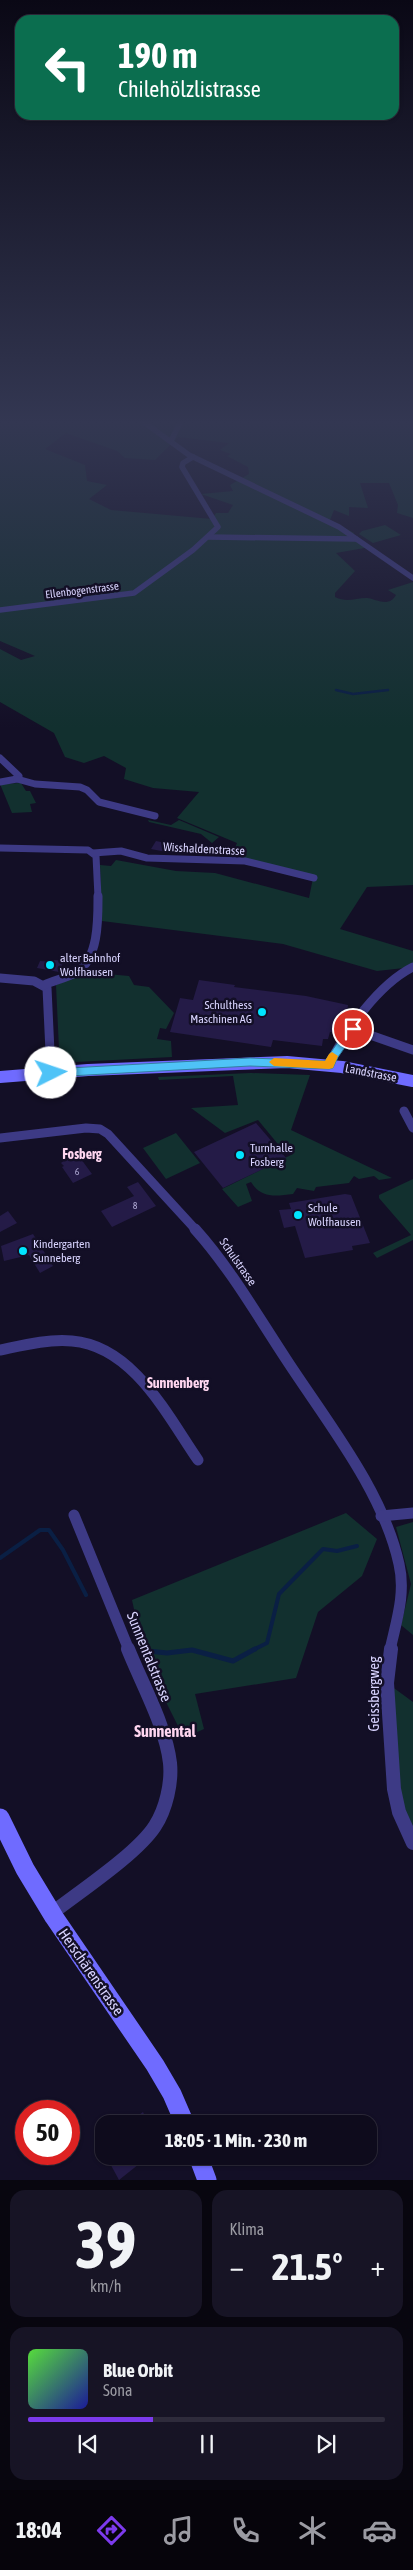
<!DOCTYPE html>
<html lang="de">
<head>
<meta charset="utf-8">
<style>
  :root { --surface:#0e0b1c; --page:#171425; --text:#f1f3f6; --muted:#9b9ba3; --line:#2e2b3b; --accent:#7c3aed }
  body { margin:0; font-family:"Asap Condensed",sans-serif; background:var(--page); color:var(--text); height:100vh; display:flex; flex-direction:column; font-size:19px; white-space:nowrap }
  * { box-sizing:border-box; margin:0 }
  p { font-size:16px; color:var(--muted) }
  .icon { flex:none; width:28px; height:28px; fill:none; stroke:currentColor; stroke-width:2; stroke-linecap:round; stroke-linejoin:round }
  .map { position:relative; height:2180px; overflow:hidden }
  .side { display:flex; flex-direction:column; gap:10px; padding:10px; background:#08060f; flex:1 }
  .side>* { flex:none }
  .top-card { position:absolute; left:15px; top:15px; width:384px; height:105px; border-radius:15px; box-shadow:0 1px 4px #0004,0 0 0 1px var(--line); background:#0b6e4f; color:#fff; overflow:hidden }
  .speed { position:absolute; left:15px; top:2100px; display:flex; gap:10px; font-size:25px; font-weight:700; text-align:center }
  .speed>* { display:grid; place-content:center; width:65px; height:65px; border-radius:50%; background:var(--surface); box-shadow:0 1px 4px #0004,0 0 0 1px var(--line); line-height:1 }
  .speed .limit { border:8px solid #d22; background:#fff; color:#111 }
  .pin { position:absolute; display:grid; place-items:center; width:42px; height:42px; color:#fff; margin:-21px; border:2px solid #fff; border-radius:50%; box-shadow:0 1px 5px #0007 }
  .me { position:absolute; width:55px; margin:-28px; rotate:86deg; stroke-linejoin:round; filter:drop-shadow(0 0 4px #0008) }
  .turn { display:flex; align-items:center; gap:18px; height:105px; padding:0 20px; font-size:22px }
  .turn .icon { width:65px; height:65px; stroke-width:2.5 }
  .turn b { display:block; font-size:35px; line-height:42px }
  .big { font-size:38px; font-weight:700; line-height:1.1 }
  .side .card { flex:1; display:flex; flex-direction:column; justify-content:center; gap:8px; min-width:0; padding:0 18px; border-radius:15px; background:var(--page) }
  .side .dial { align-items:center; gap:0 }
  .dial b { font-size:65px; line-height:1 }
  .song { display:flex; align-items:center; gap:15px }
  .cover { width:60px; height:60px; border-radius:8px; background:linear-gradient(135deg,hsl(110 70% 55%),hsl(240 70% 35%)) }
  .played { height:5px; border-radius:2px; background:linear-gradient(90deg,var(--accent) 35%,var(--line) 35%) }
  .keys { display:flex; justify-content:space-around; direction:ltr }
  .heat { display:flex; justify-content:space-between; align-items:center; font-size:28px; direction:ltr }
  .side .tiles { flex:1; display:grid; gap:10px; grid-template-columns:1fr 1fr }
  .card:last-child { grid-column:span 2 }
  .trip { position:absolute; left:95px; top:2115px; width:282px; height:50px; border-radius:15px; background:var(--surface); box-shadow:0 1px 4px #0004,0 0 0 1px var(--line); font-weight:700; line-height:50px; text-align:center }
  .dock { display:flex; height:80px; justify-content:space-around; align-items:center; background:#06040b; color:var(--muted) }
  .dock .icon { width:35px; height:35px }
  .dock .on { color:var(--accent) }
  .dock b { font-size:22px; color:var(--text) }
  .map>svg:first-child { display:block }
  .green { fill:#12302f; fill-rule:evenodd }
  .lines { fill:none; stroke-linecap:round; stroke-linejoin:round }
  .stream-far2 { stroke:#0a1f44; stroke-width:2.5 }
  .stream-far1 { stroke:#0a1f44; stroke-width:4 }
  .stream { stroke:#0a1f44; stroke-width:5 }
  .building { fill:#241b47 }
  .street-far4 { stroke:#3d3a85; stroke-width:5.5 }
  .street-far3 { stroke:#3d3a85; stroke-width:7 }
  .street-far2 { stroke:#3d3a85; stroke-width:9 }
  .street-far1 { stroke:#3d3a85; stroke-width:11 }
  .street { stroke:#3d3a85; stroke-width:14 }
  .secondary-far1 { stroke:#6f6bff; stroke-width:12 }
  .secondary { stroke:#6f6bff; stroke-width:19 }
  .route { fill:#4fc3f7; stroke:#337fa1 }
  .slow { fill:#f59e0b }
  .poi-dot { fill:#00e5ff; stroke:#130f26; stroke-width:2 }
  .labels { text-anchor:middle; stroke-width:5; stroke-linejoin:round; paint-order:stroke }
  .number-label { font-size:10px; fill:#aca6d1 }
  .far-street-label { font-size:11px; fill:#d9d4ff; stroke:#130f26 }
  .street-label { font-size:12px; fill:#d9d4ff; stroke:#130f26 }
  .poi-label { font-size:12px; fill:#d9d4ff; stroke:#130f26; text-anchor:start }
  .neighbourhood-label { font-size:14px; font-weight:bold; fill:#ffd6f0; stroke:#130f26 }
  .near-street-label { font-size:15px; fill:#d9d4ff; stroke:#130f26 }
  .near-neighbourhood-label { font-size:16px; font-weight:bold; fill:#ffd6f0; stroke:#130f26 }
</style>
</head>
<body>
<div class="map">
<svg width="413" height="2180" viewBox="0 0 413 2180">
  <rect width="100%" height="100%" fill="#130f26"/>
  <!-- green -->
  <g class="green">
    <path d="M0,423H413V518L397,513L398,505L389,483H360L368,508L349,507V516L334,510L330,520L354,533L353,535L370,547L336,553L355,571L335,593V597C347,603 355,598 367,598C376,599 389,608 396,595L388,590L413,582V885L367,887L340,929L413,951V967L377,971L283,944L102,921L100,865L111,866L116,860L176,871L215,873L309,898L313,878L232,855L237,843L177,818L199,792L153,788L124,779L126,768L104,756L84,763L65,757L54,733L0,702V649L21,660L35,656L0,641ZM66,433L117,451L125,458L155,460L178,437L229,443L220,450L231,454L227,456L248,467L249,474L230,485L233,491L201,494L233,505L228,513H216L212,519L111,510L89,499L107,485L87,481L85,465L45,449Z"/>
    <polygon points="385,525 401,535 373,543 359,534 362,531"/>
    <polygon points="21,783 26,791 30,791 36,803 30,804 32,812 12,813 0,784"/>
    <polygon points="148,820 171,825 179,820 219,837 212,843 201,834 149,822"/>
    <polygon points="85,972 129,976 134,985 149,987 174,1013 166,1029 160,1028 157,1039 171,1041 172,1057 76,1062 62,1056 59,1049 56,985"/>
    <path d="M251,1073L310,1075L291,1130L392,1178L379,1180L374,1176L359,1179L354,1176L349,1183L316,1187L314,1191L297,1188L293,1194C276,1196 261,1199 251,1182L246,1184L252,1201L238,1207L222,1189L293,1154L282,1149L258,1120L225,1133L191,1108L238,1105L233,1076L159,1080L158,1077Z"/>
    <polygon points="176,1133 200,1163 166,1179 143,1148"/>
    <polygon points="413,1179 413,1240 377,1258 373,1253 411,1235 379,1198 379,1195"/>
    <polygon points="346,1513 377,1539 362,1576 318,1612 296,1678 195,1694 204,1729 184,1738 145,1660 132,1600"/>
    <polygon points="413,1522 413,1635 401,1625 411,1584 396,1527"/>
    <polygon points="387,1683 413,1702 413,1843 403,1823"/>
  </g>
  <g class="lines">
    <!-- stream-far2 -->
    <polyline class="stream-far2" points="336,690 353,694 388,690"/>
    <!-- stream-far1 -->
    <g class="stream-far1">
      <polyline points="0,1558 40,1530 49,1530 63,1550 86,1595"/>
      <polyline points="189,1650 193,1650"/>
      <polyline points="253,1650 267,1643 279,1594 323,1549 337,1551 357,1546"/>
    </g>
    <!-- stream -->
    <polyline class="stream" points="148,1651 167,1653 192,1650 233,1661 255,1649"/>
  </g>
  <!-- building -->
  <g class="building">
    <polygon points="156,841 176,845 171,853 151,849"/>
    <polygon points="54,960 64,961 59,972 37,968 40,961 53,962"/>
    <polygon points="199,980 235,985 234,987 306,996 348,1005 345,1026 336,1025 334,1032 330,1032 328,1039 323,1039 322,1046 273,1040 271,1047 170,1032 180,998 193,1000"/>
    <polygon points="256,1123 286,1158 223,1188 194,1152"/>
    <polygon points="76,1157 81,1159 92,1174 73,1183 62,1167 64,1166 61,1163 66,1159"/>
    <polygon points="138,1182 156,1206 112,1227 101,1211 134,1196 127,1187"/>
    <polygon points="345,1194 351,1195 370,1243 352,1246 353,1250 305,1258 295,1226 284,1228 279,1210 291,1209 289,1203"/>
    <polygon points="8,1211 17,1223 0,1232 0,1216"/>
    <polygon points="33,1234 53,1266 40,1273 29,1255 4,1261 1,1246"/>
    <polygon points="143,2112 148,2124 127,2124"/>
    <polygon points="106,2156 149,2156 119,2180"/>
  </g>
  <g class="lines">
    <!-- street-far4 -->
    <g class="street-far4">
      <polyline points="145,423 189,455 339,527 413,578"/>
      <polyline points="171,441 180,423"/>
      <polyline points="209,537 356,539"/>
      <polyline points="0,610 134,593 193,550 218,527 182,467 183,463 193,457"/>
    </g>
    <!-- street-far3 -->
    <g class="street-far3">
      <polyline points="0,758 19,776 17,779 0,782"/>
      <polyline points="17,779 35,784 80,787 87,790 99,802 155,816"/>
      <polyline points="0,848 88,850 96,856 98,897"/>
      <polyline points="93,853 121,851 147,858 245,861 314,878"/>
    </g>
    <!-- street-far2 -->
    <g class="street-far2">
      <polyline points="0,978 34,981 47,988 51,1073"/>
      <path d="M44,985C55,980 67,978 77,972C99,958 98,918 98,896"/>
      <polyline points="353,1029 413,1050"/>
      <path d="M329,1065C345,1031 379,984 413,967"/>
      <polyline points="404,1111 413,1128"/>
      <polyline points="0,1138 86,1128 100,1129 108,1134 196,1230"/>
    </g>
    <!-- street-far1 -->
    <g class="street-far1">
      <path d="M195,1229C230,1268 257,1315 286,1359C327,1422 383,1491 399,1564C406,1594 396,1622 390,1650"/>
      <path d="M0,1350C24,1345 47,1339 72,1341C133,1346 167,1415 198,1460"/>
      <polyline points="74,1515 129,1650"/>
      <polyline points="381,1516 413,1513"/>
    </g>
    <!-- street -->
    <g class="street">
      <polyline points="391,1649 387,1683 394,1789 399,1812 413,1843"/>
      <path d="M51,1914C79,1892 137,1854 155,1826C166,1809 172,1783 170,1763C166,1727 142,1684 128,1649"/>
    </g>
    <!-- secondary-far1 -->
    <polyline class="secondary-far1" points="0,1077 88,1070 287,1062 342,1067 413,1081"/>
    <!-- secondary -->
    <g class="secondary">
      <polyline points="0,1818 25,1869 54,1917 155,2065 172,2094 185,2124"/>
      <polyline points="198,2156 207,2180"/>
    </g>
  </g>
  <!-- sky -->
  <linearGradient id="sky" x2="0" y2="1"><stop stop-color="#0a0815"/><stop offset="0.58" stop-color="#333752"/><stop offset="1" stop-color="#333752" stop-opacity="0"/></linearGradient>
  <rect width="413" height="728" fill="url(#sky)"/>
  <!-- route -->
  <polygon class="route" points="353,1025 358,1029 338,1057 333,1068 329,1069 250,1066 51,1077 46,1073 51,1069 250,1058 325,1061 349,1026"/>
  <!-- slow -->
  <polygon class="slow" points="332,1052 338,1056 333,1068 329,1069 274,1066 269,1062 274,1058 325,1061 329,1054"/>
  <!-- markers -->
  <g class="poi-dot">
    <circle cx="50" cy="965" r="5"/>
    <circle cx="262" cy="1012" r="5"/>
    <circle cx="240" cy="1155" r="5"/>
    <circle cx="298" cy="1215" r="5"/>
    <circle cx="23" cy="1251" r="5"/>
  </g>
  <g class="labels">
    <!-- number labels -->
    <g class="number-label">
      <text x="77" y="1175">6</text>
      <text x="135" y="1209">8</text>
    </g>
    <!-- far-street labels -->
    <g class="far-street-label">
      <text transform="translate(82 590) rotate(-7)" y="4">Ellenbogenstrasse</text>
    </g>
    <!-- street labels -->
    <g class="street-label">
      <text transform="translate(204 849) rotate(3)" y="4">Wisshaldenstrasse</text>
      <text transform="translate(371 1073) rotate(11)" y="4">Landstrasse</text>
      <text transform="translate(238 1262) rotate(55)" y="4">Schulstrasse</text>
    </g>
    <!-- poi labels -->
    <g class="poi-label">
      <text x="60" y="962">alter Bahnhof<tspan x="60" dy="14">Wolfhausen</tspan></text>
      <text x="252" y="1009" text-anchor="end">Schulthess<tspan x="252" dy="14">Maschinen AG</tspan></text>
      <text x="250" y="1152">Turnhalle<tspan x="250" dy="14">Fosberg</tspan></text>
      <text x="308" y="1212">Schule<tspan x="308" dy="14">Wolfhausen</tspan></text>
      <text x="33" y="1248">Kindergarten<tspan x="33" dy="14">Sunneberg</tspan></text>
    </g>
    <!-- neighbourhood labels -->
    <g class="neighbourhood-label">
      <text x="82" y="1159">Fosberg</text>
      <text x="178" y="1388">Sunnenberg</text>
    </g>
    <!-- near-street labels -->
    <g class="near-street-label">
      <text transform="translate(149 1657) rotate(68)" y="5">Sunnentalstrasse</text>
      <text transform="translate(374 1694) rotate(-90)" y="5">Geissbergweg</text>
      <text transform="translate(91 1972) rotate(55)" y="5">Herschärenstrasse</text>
    </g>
    <!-- near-neighbourhood labels -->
    <g class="near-neighbourhood-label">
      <text x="165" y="1737">Sunnental</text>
    </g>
  </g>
</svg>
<div class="speed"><div class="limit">50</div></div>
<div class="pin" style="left:353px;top:1029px;background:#d93025"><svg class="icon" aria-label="arrive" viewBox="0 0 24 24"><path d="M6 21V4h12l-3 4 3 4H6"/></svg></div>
<svg class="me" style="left:51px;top:1073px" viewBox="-20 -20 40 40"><circle r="19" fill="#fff"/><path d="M0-13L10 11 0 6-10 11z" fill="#4fc3f7"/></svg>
<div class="trip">18:05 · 1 Min. · 230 m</div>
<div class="top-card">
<div class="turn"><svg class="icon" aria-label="left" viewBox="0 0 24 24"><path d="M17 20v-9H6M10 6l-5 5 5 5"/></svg><div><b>190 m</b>Chilehölzlistrasse</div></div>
</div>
</div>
<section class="side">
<div class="tiles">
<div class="card dial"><b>39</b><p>km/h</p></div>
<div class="card"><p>Klima</p>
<div class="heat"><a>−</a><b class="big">21.5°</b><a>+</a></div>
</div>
<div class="card">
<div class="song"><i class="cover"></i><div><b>Blue Orbit</b><p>Sona</p></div></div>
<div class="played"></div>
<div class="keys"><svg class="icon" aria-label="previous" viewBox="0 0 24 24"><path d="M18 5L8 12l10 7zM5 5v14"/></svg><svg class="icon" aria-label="pause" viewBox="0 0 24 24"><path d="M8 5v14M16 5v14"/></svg><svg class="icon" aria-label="next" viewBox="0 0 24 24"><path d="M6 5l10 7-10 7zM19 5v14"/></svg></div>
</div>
</div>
</section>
<nav class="dock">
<b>18:04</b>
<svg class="icon on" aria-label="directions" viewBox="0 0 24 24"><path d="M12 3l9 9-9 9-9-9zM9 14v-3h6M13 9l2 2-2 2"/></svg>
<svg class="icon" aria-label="music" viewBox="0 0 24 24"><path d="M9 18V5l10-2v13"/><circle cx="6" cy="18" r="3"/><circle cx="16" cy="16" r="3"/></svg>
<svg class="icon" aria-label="phone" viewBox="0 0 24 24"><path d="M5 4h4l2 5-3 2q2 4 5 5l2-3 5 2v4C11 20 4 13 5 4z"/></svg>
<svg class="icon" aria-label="climate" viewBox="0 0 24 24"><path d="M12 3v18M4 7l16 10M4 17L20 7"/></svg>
<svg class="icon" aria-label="car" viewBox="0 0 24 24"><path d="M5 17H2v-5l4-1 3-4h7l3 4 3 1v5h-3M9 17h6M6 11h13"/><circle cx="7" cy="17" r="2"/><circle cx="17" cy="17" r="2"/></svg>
</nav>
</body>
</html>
